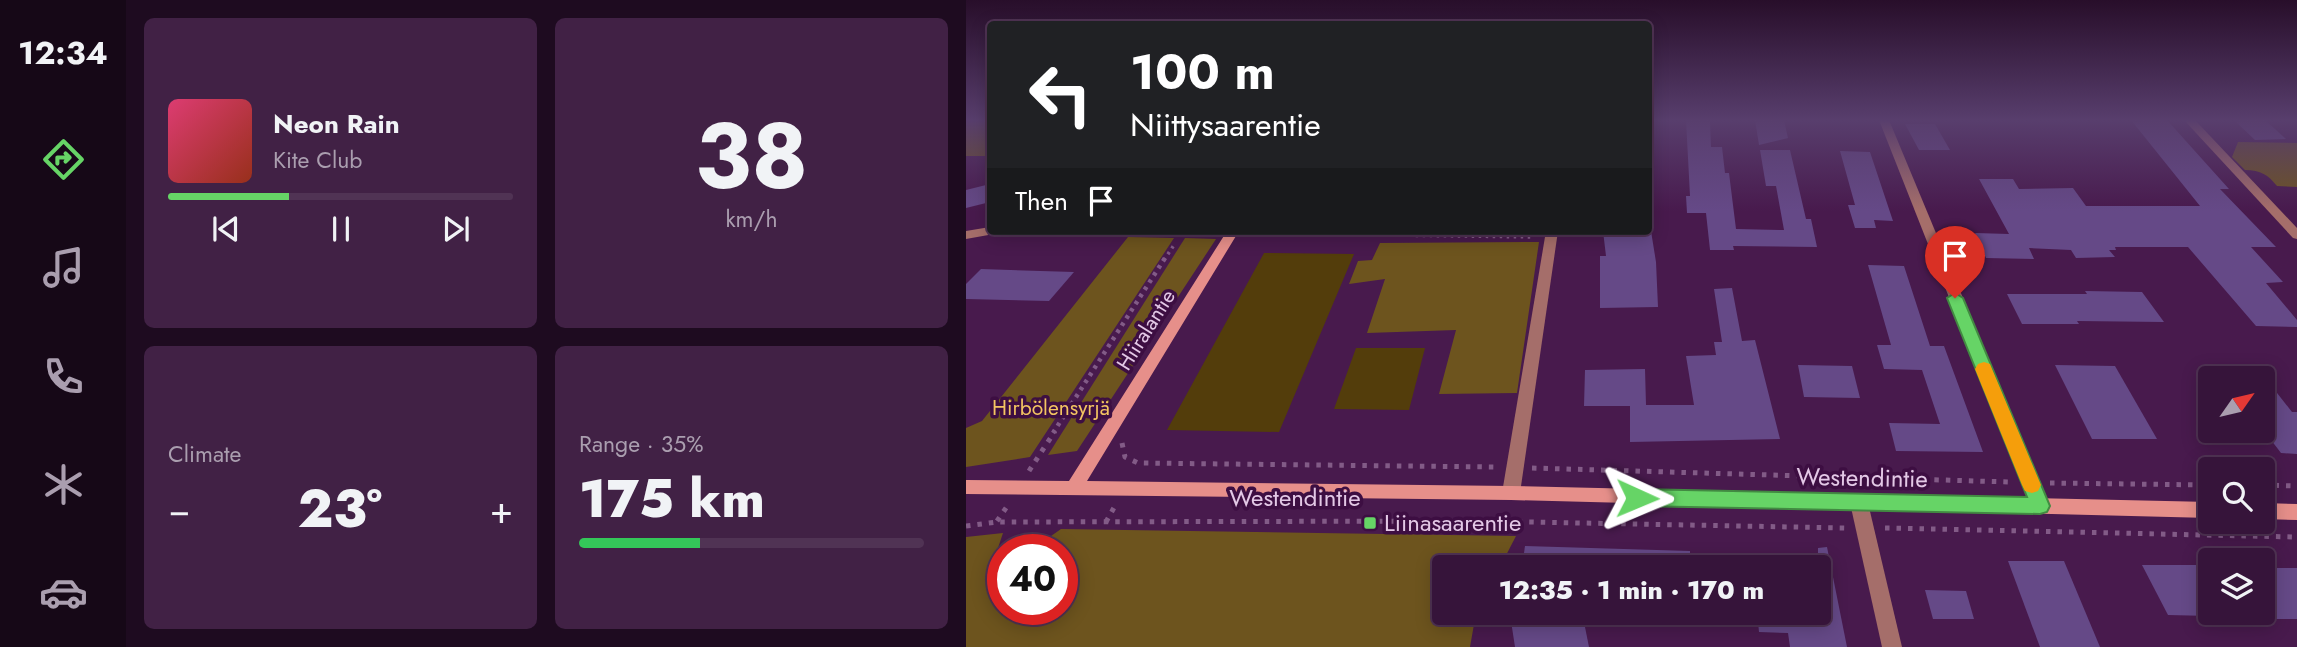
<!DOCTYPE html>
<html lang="en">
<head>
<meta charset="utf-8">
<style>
  :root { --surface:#36143a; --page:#412145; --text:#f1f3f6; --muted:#aa9eaf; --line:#503354; --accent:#66d466 }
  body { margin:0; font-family:Jost,sans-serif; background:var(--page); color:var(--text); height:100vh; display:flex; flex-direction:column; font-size:26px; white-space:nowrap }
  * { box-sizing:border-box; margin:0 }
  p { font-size:23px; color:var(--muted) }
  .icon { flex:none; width:38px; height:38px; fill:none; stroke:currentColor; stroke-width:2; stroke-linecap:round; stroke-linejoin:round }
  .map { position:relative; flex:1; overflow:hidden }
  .sheet { display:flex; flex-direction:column; gap:18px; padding:18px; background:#1e0b20; width:840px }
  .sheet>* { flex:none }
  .banner { position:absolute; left:21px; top:21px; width:665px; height:214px; border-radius:7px; box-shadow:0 4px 18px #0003,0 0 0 2px var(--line); background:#202124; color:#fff; overflow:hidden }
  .needle { width:46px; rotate:56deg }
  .buttons { position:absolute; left:1232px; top:366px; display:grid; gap:14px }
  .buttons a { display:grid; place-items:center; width:77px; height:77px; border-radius:7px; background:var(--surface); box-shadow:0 4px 18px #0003,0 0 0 2px var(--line); font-size:35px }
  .speed { position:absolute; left:21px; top:534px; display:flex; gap:14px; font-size:35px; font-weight:700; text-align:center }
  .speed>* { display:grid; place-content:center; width:91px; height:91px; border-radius:50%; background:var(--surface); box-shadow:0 4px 18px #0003,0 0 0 2px var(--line); line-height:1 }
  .speed .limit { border:10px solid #d22; background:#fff; color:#111 }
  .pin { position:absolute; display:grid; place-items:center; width:60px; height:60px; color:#fff; margin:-72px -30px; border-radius:50% 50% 50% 0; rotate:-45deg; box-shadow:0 0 7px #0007 }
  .pin .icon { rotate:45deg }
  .me { position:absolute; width:77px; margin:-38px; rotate:91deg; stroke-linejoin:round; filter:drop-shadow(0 0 5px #0008) }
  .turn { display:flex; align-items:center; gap:24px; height:147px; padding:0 28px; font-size:32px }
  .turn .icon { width:91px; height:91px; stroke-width:2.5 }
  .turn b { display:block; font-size:49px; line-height:60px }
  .then { display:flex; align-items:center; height:66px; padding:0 28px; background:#0003; gap:14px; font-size:26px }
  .big { font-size:52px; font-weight:800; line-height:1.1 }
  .sheet .tile { flex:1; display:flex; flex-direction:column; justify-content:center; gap:10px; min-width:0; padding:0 24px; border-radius:10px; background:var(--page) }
  .sheet .dial { align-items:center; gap:0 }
  .dial b { font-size:91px; line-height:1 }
  .song { display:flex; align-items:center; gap:21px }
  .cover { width:84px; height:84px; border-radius:10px; background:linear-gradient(135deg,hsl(340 70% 55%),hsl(10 70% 35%)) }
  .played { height:7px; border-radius:4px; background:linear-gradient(90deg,var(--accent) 35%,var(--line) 35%) }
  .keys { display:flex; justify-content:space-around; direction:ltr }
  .heat { display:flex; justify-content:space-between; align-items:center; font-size:38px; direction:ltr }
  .charge { height:10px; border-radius:5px; background:linear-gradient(90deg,#34c759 35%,var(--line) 0) }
  .sheet .tiles { flex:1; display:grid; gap:18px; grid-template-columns:repeat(2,1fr) }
  .trip { position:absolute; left:466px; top:555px; width:399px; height:70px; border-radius:7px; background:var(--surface); box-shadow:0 4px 18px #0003,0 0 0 2px var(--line); font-weight:800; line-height:70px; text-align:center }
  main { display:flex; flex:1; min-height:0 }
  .dock { display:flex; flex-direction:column; width:126px; justify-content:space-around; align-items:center; background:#160817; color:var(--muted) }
  .dock .icon { width:49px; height:49px }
  .dock .active { color:var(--accent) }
  .dock b { font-size:32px; color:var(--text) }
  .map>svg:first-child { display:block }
  .green { fill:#533d0b }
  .forest { fill:#6d541e }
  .building { fill:#654987 }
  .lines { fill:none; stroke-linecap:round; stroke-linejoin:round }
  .path-far2 { stroke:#825b87; stroke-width:3.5; stroke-dasharray:2.5 4.5; stroke-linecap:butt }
  .path-far1 { stroke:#825b87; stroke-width:4.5; stroke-dasharray:3.5 5; stroke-linecap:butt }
  .path { stroke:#825b87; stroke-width:5; stroke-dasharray:4.5 7; stroke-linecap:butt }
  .street { fill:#a56e6a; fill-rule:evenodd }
  .secondary { fill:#e68f8a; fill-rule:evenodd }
  .route { fill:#66d466; stroke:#428a42; stroke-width:2 }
  .slow { fill:#f59e0b }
  .poi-dot { fill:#66d466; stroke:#3d0e42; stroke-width:2.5 }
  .labels { text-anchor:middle; stroke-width:7; stroke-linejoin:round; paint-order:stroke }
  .street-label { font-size:21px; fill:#e3c8e6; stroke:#3d0e42 }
  .park-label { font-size:21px; fill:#f3c462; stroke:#3d0e42 }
  .near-street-label { font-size:24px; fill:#e3c8e6; stroke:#3d0e42 }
  .near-poi-label { font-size:24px; fill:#e3c8e6; stroke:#3d0e42; text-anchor:start }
</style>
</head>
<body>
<main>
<nav class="dock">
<b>12:34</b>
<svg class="icon active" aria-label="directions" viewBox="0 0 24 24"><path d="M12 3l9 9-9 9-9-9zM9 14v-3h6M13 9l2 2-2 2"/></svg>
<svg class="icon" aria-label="music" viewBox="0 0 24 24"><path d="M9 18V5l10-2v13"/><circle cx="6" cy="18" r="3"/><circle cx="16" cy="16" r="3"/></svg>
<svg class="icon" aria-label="phone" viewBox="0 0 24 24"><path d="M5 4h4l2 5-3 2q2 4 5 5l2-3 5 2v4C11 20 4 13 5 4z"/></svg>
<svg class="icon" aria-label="climate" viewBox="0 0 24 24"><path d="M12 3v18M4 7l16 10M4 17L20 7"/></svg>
<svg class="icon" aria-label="car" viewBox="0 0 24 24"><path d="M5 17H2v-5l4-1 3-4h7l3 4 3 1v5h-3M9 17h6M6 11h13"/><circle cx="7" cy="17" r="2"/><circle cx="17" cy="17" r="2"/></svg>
</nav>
<section class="sheet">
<div class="tiles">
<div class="tile">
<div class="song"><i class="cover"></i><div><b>Neon Rain</b><p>Kite Club</p></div></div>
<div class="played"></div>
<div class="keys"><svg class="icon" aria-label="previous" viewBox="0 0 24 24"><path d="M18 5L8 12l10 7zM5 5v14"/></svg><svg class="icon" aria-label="pause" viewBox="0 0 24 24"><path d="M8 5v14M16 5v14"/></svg><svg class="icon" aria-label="next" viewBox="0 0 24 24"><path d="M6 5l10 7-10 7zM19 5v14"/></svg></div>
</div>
<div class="tile dial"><b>38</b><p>km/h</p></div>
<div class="tile"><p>Climate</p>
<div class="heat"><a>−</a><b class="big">23°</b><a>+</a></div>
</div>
<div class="tile"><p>Range · 35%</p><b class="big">175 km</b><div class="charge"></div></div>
</div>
</section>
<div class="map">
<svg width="1331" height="647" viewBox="0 0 1331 647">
  <rect width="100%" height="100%" fill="#481a4d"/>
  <!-- green -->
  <g class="green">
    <polygon points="298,253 388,254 313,432 201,430"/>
    <polygon points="390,348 459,348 443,410 368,409"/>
  </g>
  <!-- forest -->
  <g class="forest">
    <rect x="0" y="120" width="24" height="36"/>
    <path d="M1272,142L1331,143V187L1311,186C1302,175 1295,170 1279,170L1266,157Z"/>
    <polygon points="162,237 208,238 64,457 0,467 0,428 16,421"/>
    <polygon points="219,238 250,239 111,451 82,455"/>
    <polygon points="573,242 551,393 473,394 490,330 401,333 419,279 383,284 392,261 406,260 414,243"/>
    <polygon points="95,529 550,536 534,567 478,567 478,612 510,613 504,647 0,647 0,537 37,533 28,560 37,569 37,609 96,609 96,550 79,549 85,536"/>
  </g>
  <!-- building -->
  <g class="building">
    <polygon points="720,120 744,120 745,147 756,147 759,173 763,173 770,229 818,230 810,186 800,186 794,150 824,150 840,219 845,219 851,247 767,246 768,250 744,250 740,213 721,213 720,196 724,196"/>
    <polygon points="789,120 818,120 822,138 793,145"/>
    <polygon points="1165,120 1201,120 1263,189 1254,189 1310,247 1285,247 1317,282 1300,283 1331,320 1331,327 1290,326 1222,247 1149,247 1150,250 1143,250 1149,257 1110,258 1105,250 1063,248 1068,259 1020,258 1009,233 1043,234 1013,179 1047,179 1053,189 1107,188 1120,206 1234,206"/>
    <polygon points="1268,120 1299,120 1320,139 1289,140"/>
    <polygon points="939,124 969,124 984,150 953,150"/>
    <polygon points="874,151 904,152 927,221 908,220 910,228 889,228 882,205 889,205"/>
    <polygon points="24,184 24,202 0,208 0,190"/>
    <polygon points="637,231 685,231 690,262 692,307 634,308 634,256 640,256"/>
    <polygon points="902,265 938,266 964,346 978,346 1017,452 930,451 923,423 974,424 956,370 918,369 911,345 925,345"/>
    <polygon points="15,269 108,272 83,301 0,299 0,284"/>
    <polygon points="766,288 776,341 789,340 814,439 664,442 664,406 618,406 619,370 679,369 680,405 728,405 720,356 750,355 748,342 756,342 748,289"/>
    <polygon points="1119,291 1176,292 1198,322 1111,321 1113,324 1056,324 1041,294 1121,294"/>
    <polygon points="832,365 886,366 894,398 838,397"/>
    <polygon points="1089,365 1149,366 1191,439 1126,439"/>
    <polygon points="1297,375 1326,412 1331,412 1331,454 1315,453 1305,440 1297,438"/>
    <polygon points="559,546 724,551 724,567 556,567"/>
    <polygon points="861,547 881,647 824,647 822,633 793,632 791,612 852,612 852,548"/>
    <polygon points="1042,561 1098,561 1134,647 1074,647"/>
    <polygon points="1176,565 1236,565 1244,580 1244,616 1202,615"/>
    <polygon points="1297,568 1331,568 1331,619 1307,619 1297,602"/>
    <polygon points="959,590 1000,591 1008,619 967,619"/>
    <polygon points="574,612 616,612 623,647 549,647 545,621"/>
  </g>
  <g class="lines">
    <!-- path-far2 -->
    <g class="path-far2">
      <polyline points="331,231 347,234 568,237"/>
      <polyline points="198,260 208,245"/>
    </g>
    <!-- path-far1 -->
    <polyline class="path-far1" points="87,433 199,258"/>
    <!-- path -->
    <g class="path">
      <polyline points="156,443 159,457 172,463 530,467"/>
      <polyline points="566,468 1044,482"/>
      <polyline points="63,471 89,431"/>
      <polyline points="1084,483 1244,485"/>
      <polyline points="1297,485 1331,486"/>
      <polyline points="31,521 42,505"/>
      <polyline points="140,522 150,504"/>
      <polyline points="0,526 31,522 510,521 879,528"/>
      <polyline points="919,528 1331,537"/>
    </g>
    <!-- street -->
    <g class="street">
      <polygon points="913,120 923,120 1083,505 1080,510 1074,513 1068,510 1065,505"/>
      <polygon points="1218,120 1229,120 1331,228 1331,239 1327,238"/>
      <polygon points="24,227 24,231 30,231 28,234 0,239 0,231"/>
      <polygon points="149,231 272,231 272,232 266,236 155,235"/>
      <polygon points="580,231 592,231 554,493 551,498 545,500 539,498 536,493"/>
      <polygon points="893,495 899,498 902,503 936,647 916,647 884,503 887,498"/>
    </g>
    <!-- secondary -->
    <g class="secondary">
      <polygon points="261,231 273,231 121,481 545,486 1244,502 1244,518 545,500 0,494 0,480 103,481"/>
      <polygon points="1297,503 1331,504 1331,520 1297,519"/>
    </g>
  </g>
  <!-- sky -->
  <linearGradient id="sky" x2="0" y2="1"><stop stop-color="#280e2a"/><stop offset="0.57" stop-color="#583e6d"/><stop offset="1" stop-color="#583e6d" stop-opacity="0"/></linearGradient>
  <rect width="1331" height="211" fill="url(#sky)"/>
  <!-- route -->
  <polygon class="route" points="989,293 997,298 1084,506 1081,512 1074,514 671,506 664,504 661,498 664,492 671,489 1061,497 981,298"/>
  <!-- slow -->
  <polygon class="slow" points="1018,362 1024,364 1026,369 1075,485 1072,491 1066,493 1059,491 1056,485 1009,369 1012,364"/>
  <!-- markers -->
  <rect class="poi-dot" x="397" y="516" width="14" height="14" rx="3.5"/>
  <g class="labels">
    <!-- street labels -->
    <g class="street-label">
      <text transform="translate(180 330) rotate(-58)" y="7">Hiiralantie</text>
    </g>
    <!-- park labels -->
    <g class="park-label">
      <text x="85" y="415">Hirbölensyrjä</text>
    </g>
    <!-- near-street labels -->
    <g class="near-street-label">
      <text transform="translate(896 478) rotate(1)" y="8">Westendintie</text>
      <text x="329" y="506">Westendintie</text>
    </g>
    <!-- near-poi labels -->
    <g class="near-poi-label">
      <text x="418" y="531">Liinasaarentie</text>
    </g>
  </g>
</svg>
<div class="buttons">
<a><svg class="needle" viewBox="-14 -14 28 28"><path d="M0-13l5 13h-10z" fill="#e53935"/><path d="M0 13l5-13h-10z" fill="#aa9eaf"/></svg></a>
<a><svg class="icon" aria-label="search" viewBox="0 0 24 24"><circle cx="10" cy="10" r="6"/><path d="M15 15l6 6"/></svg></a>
<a><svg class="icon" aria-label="layers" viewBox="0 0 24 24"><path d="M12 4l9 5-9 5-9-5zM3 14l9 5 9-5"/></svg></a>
</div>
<div class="speed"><div class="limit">40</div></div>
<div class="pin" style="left:989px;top:298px;background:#d93025"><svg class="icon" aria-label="arrive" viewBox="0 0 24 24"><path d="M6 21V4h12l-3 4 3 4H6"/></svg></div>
<svg class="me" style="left:671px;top:498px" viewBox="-20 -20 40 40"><path d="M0-17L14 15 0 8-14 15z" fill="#66d466" stroke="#fff" stroke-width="4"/></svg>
<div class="trip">12:35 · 1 min · 170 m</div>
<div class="banner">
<div class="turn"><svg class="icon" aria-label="left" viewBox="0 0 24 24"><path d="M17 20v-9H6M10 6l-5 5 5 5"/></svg><div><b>100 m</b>Niittysaarentie</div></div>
<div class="then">Then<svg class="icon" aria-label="arrive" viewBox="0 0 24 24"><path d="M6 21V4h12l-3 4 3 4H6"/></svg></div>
</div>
</div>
</main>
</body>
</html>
